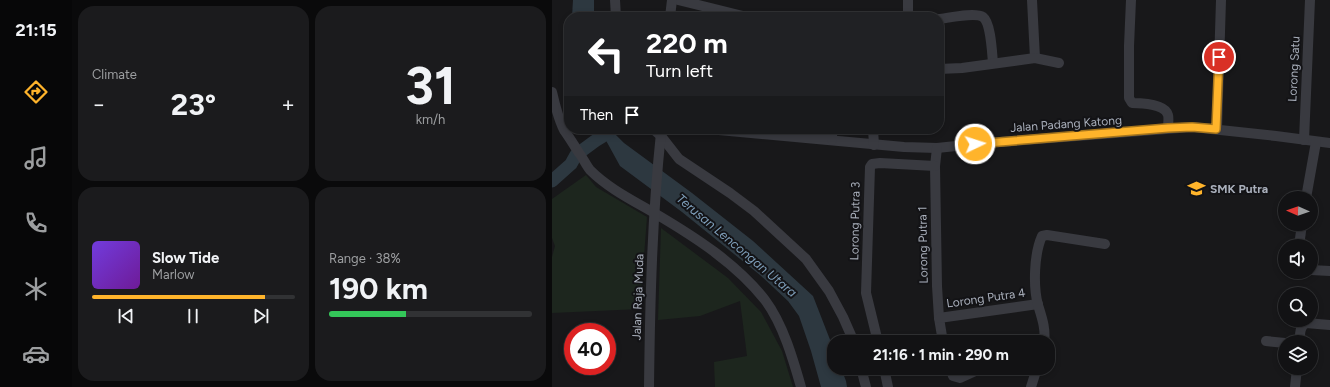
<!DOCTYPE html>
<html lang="en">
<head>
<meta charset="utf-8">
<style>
  :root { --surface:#121214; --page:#1b1b1d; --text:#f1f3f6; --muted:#9c9ea0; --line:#313234; --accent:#ffb42b }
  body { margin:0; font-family:Figtree,sans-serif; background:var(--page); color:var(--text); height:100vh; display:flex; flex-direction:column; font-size:15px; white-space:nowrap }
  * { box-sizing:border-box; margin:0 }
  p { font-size:13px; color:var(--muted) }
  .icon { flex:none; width:22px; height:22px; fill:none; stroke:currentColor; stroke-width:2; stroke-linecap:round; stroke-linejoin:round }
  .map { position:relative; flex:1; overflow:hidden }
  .side { display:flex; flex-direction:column; gap:6px; padding:6px; background:#0a0a0b; width:480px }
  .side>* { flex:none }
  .banner { position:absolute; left:12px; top:12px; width:380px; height:122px; border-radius:16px; box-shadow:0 2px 6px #0003,0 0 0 1px var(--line); background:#202124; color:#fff; overflow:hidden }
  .needle { width:26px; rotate:272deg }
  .controls { position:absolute; left:726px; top:191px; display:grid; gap:8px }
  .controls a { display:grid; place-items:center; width:40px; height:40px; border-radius:50%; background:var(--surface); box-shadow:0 2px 6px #0003,0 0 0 1px var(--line); font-size:20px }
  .speed { position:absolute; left:12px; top:323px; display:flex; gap:8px; font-size:20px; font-weight:700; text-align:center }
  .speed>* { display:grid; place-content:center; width:52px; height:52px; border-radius:50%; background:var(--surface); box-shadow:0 2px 6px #0003,0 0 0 1px var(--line); line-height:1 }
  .speed .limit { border:6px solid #d22; background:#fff; color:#111 }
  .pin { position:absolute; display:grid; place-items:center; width:34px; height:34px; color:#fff; margin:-17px; border:2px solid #fff; border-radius:50%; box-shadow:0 1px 4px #0007 }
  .me { position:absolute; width:44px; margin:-22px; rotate:86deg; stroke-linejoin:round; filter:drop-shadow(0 0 3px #0008) }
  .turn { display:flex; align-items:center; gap:14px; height:84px; padding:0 16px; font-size:18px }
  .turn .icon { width:52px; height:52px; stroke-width:2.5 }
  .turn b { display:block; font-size:28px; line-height:34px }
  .then { display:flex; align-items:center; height:38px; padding:0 16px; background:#0003; gap:8px; font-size:15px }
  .big { font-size:30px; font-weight:700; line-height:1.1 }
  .side .card { flex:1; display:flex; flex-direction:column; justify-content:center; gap:6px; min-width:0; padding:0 14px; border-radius:16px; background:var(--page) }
  .side .dial { align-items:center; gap:0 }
  .dial b { font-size:52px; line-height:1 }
  .song { display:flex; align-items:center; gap:12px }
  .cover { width:48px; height:48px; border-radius:6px; background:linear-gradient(135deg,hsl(260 70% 55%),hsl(280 70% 35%)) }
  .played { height:4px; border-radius:2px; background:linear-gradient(90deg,var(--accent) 85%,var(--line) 85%) }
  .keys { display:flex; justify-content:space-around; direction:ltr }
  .heat { display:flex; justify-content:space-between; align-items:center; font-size:22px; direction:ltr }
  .charge { height:6px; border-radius:3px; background:linear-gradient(90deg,#34c759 38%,var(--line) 0) }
  .side .tiles { flex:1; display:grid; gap:6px; grid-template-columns:repeat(2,1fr) }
  .trip { position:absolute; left:275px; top:335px; width:228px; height:40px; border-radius:16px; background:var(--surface); box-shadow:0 2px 6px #0003,0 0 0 1px var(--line); font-weight:700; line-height:40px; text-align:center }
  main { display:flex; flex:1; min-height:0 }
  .dock { display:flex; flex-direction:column; width:72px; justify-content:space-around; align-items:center; background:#070708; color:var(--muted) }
  .dock .icon { width:28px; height:28px }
  .dock .selected { color:var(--accent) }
  .dock b { font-size:18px; color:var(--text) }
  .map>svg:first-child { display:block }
  .green { fill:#1d261e }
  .water { fill:#2d3840 }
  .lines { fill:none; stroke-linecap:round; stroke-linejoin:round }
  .river { stroke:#2d3840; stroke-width:13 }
  .minor { stroke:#393a40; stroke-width:10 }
  .route-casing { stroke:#a6751c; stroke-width:10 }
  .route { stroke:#ffb42b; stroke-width:7 }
  .labels { text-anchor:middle; stroke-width:4; stroke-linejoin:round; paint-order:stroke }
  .street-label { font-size:12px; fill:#a9afbb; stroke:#131316 }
  .poi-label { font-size:12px; font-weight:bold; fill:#a9afbb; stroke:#131316; text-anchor:start }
  .water-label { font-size:13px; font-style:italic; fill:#7e9eb9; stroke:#131316 }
</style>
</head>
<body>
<main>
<nav class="dock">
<b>21:15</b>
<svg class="icon selected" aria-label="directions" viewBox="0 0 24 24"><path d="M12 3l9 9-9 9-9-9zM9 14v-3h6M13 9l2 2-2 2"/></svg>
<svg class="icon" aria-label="music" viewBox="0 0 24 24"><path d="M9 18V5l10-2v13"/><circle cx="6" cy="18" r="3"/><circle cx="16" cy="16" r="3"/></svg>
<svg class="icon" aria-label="phone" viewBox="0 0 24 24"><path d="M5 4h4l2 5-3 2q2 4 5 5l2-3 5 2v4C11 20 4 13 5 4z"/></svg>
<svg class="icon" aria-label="climate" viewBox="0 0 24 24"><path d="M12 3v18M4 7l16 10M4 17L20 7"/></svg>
<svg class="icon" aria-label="car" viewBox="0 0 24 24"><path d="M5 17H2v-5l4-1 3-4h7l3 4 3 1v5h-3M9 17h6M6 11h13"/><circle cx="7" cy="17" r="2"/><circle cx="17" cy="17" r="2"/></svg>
</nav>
<section class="side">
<div class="tiles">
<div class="card"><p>Climate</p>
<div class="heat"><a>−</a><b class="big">23°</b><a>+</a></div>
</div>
<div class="card dial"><b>31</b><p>km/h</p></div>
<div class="card">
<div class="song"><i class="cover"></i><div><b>Slow Tide</b><p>Marlow</p></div></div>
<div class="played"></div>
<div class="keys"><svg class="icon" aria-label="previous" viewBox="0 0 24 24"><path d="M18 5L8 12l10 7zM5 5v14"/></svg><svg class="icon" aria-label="pause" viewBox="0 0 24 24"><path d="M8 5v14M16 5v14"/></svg><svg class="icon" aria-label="next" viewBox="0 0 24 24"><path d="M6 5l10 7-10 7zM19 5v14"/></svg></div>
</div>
<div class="card"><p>Range · 38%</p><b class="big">190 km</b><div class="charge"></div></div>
</div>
</section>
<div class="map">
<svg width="778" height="387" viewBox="0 0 778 387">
  <rect width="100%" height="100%" fill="#18181a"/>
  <!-- green -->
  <g class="green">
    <polygon points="34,175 44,187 95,217 88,309 0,313 0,257 3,246 0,238 0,199"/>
    <polygon points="109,228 176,278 209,312 230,351 241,387 163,387 162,362 195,356 188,301 148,316 106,320"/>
  </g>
  <!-- water -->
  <g class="water">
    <polygon points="21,0 42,0 42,17 20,17"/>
    <polygon points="36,129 58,129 72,143 140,193 201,241 261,296 282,350 282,368 289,368 294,381 295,387 269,387 259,351 247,316 236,301 208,275 130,212 68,166 51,135 38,132"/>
  </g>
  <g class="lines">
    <!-- river -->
    <polyline class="river" points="0,181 19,164 24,155 43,141 56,133"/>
    <!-- minor -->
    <g class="minor">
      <polyline points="63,0 64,17"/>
      <polyline points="126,0 195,17"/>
      <polyline points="356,0 356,17"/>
      <polyline points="480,0 483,58"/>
      <path d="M579,0L577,46V98L580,103C589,103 613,104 616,115C617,118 616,125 616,128"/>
      <polyline points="118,17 120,0"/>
      <path d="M387,19C396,18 423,12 431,17C439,23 440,53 441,63"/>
      <polyline points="387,69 410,68 483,58 507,63"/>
      <path d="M0,92C3,105 6,118 12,130C17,137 22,145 27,153C31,158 34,165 38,170C57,189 82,201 104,214C143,237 185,264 213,300C231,324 241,359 249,387"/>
      <polyline points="101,129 109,136 127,159 178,193 202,211 254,259 277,291 291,317 302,342"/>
      <polyline points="156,129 352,147 385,148 423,144 640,127 724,136 778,143"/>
      <polyline points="280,129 280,140"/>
      <polyline points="321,129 322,145"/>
      <polyline points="348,129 367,129"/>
      <polyline points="665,129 669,0"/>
      <polyline points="752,140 758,0"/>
      <polyline points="385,148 383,166 385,286 387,318 391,342"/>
      <polyline points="754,198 764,142"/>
      <polyline points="747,246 750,224"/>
      <polyline points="759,270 778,271"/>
      <polyline points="387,318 486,304"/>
      <polyline points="714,341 733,343"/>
      <polyline points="326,342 314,293 318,167 320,164 328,163 383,166"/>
      <path d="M492,342C494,329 490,318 486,305C481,286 482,254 490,236L495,235L553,244"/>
      <path d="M748,342C748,335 747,327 754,323L778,325"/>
      <polyline points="309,368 314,387"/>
      <polyline points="332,368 336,387"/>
      <polyline points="398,368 401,376 408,378 430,368"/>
      <path d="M97,387C98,302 100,218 109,133"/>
      <polyline points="479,387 485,368"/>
      <polyline points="743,387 745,368"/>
    </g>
  </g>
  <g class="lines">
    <defs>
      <polyline id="route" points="423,144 616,128 640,127 664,129 667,57"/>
    </defs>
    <!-- route casing -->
    <use href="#route" class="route-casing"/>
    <!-- route -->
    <use href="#route" class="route"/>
  </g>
  <!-- icons -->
  <defs>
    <symbol id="school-bare" viewBox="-9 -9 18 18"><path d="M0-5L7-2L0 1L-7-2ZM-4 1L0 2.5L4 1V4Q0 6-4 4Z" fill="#ffb42b" stroke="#131316" stroke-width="2.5" paint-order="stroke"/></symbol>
  </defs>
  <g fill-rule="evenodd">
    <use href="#school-bare" x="632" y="176" width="25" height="25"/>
  </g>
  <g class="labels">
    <!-- street labels -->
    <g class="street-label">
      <text transform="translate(742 69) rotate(-87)" y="4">Lorong Satu</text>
      <text transform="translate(514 124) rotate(-4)" y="4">Jalan Padang Katong</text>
      <text transform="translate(303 221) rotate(-89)" y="4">Lorong Putra 3</text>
      <text transform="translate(371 245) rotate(-91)" y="4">Lorong Putra 1</text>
      <text transform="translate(86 297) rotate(-88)" y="4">Jalan Raja Muda</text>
      <text transform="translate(434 298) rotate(-8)" y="4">Lorong Putra 4</text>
    </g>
    <!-- poi labels -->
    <g class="poi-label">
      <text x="658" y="193">SMK Putra</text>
    </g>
    <!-- water labels -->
    <g class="water-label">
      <text transform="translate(185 245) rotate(40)" y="5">Terusan Lencongan Utara</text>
    </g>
  </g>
</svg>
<div class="controls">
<a><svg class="needle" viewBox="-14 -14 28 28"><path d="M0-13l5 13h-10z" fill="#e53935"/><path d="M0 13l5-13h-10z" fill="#9c9ea0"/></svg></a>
<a><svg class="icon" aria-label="sound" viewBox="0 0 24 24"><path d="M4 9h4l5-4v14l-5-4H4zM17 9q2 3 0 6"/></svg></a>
<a><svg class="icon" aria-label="search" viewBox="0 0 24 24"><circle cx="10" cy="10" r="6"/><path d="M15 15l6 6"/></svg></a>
<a><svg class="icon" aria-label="layers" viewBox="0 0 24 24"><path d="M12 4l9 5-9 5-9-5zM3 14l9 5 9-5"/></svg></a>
</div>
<div class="speed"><div class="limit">40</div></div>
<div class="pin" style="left:667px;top:57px;background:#d93025"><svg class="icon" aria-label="arrive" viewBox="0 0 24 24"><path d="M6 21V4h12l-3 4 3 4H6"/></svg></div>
<svg class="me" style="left:423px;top:144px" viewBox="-20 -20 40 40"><circle r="17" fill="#ffb42b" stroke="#fff" stroke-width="3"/><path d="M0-11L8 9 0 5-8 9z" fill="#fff"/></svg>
<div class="trip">21:16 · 1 min · 290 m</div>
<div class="banner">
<div class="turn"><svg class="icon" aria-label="left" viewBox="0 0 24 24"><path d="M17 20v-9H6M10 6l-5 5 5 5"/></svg><div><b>220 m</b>Turn left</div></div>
<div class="then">Then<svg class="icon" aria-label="arrive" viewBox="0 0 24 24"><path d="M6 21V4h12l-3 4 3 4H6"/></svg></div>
</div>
</div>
</main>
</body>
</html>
